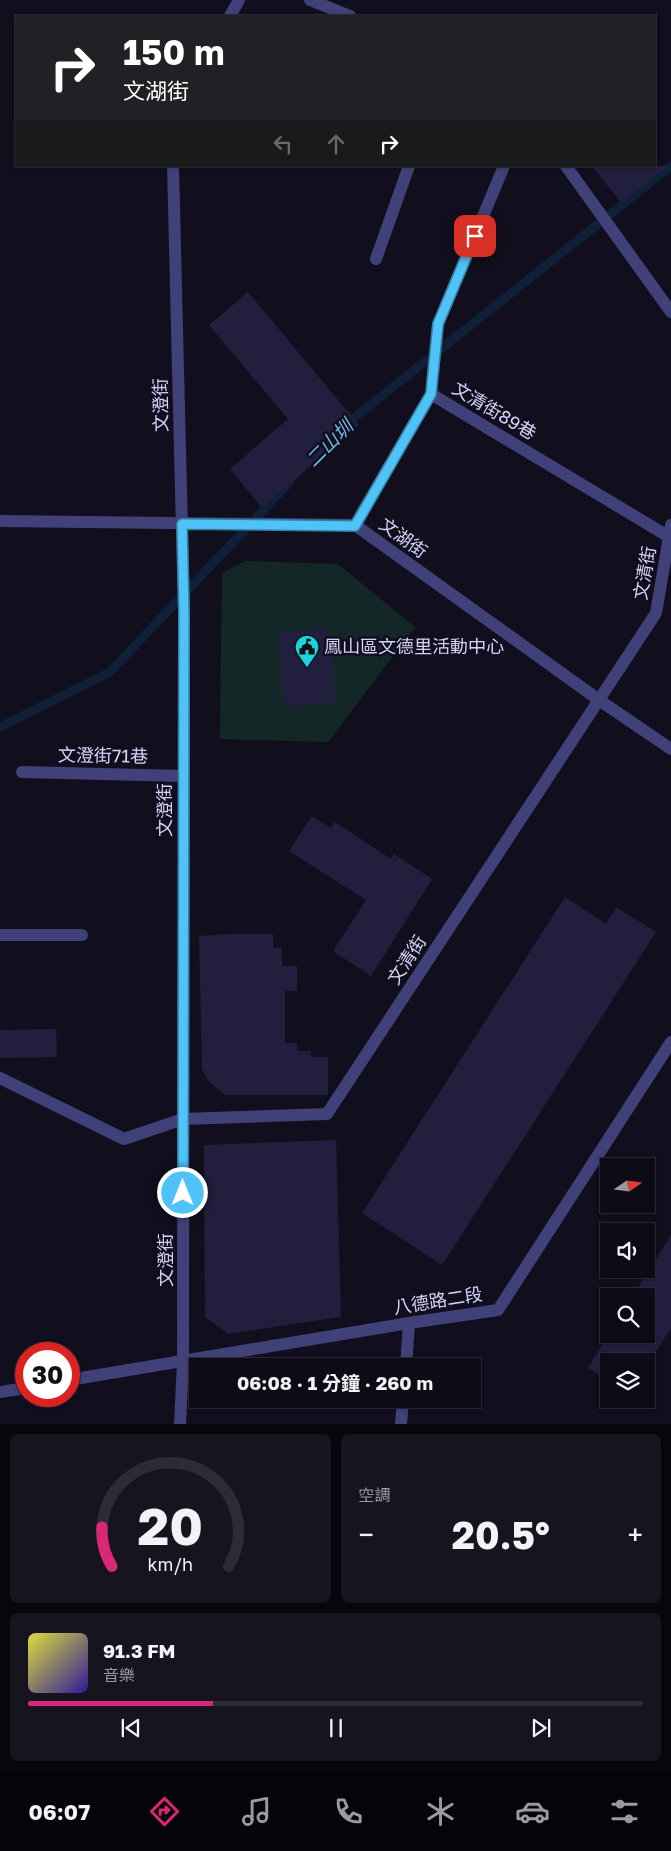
<!DOCTYPE html>
<html lang="zh-TW">
<head>
<meta charset="utf-8">
<style>
  :root { --surface:#0d0b16; --page:#16141f; --text:#f1f3f6; --muted:#9a9ba1; --line:#2d2b35; --accent:#db2777 }
  body { margin:0; font-family:"Golos Text","Noto Sans TC",sans-serif; background:var(--page); color:var(--text); height:100vh; display:flex; flex-direction:column; font-size:19px; white-space:nowrap }
  * { box-sizing:border-box; margin:0 }
  p { font-size:16px; color:var(--muted) }
  .icon { flex:none; width:28px; height:28px; fill:none; stroke:currentColor; stroke-width:2; stroke-linecap:round; stroke-linejoin:round }
  .map { position:relative; height:1424px; overflow:hidden }
  .details { display:flex; flex-direction:column; gap:10px; padding:10px; background:#07060c; flex:1 }
  .details>* { flex:none }
  .banner { position:absolute; left:15px; top:15px; width:641px; height:152px; border-radius:0px; box-shadow:0 1px 4px #0004,0 0 0 1px var(--line); background:#202124; color:#fff; overflow:hidden }
  .needle { width:32px; rotate:76deg }
  .fabs { position:absolute; left:600px; top:1158px; display:grid; gap:10px }
  .fabs a { display:grid; place-items:center; width:55px; height:55px; border-radius:0px; background:var(--surface); box-shadow:0 1px 4px #0004,0 0 0 1px var(--line); font-size:25px }
  .speed { position:absolute; left:15px; top:1342px; display:flex; gap:10px; font-size:25px; font-weight:700; text-align:center }
  .speed>* { display:grid; place-content:center; width:65px; height:65px; border-radius:50%; background:var(--surface); box-shadow:0 1px 4px #0004,0 0 0 1px var(--line); line-height:1 }
  .speed .limit { border:8px solid #d22; background:#fff; color:#111 }
  .pin { position:absolute; display:grid; place-items:center; width:42px; height:42px; color:#fff; margin:-21px; border-radius:10px; box-shadow:0 2px 8px #0006 }
  .me { position:absolute; width:55px; margin:-28px; rotate:0deg; stroke-linejoin:round; filter:drop-shadow(0 0 4px #0008) }
  .turn { display:flex; align-items:center; gap:18px; height:105px; padding:0 25px; font-size:22px }
  .turn .icon { width:65px; height:65px; stroke-width:2.5 }
  .turn b { display:block; font-size:35px; line-height:42px }
  .lanes { display:flex; align-items:center; height:48px; padding:0 25px; background:#0003; justify-content:center; gap:25px; direction:ltr }
  .lanes .off { opacity:.35 }
  .big { font-size:38px; font-weight:700; line-height:1.1 }
  .details .widget { flex:1; display:flex; flex-direction:column; justify-content:center; gap:8px; min-width:0; padding:0 18px; border-radius:8px; background:var(--page) }
  .details .dial { align-items:center; gap:0 }
  .dial svg { height:130px; overflow:visible; fill:none; stroke:var(--line); stroke-width:7; stroke-linecap:round; text-anchor:middle }
  .dial text { fill:var(--text); stroke:none }
  .song { display:flex; align-items:center; gap:15px }
  .cover { width:60px; height:60px; border-radius:8px; background:linear-gradient(135deg,hsl(60 70% 55%),hsl(250 70% 35%)) }
  .played { height:5px; border-radius:2px; background:linear-gradient(90deg,var(--accent) 30%,var(--line) 30%) }
  .keys { display:flex; justify-content:space-around; direction:ltr }
  .heat { display:flex; justify-content:space-between; align-items:center; font-size:28px; direction:ltr }
  .details .tiles { flex:1; display:grid; gap:10px; grid-template-columns:1fr 1fr }
  .widget:last-child { grid-column:span 2 }
  .trip { position:absolute; left:189px; top:1358px; width:292px; height:50px; border-radius:0px; background:var(--surface); box-shadow:0 1px 4px #0004,0 0 0 1px var(--line); font-weight:700; line-height:50px; text-align:center }
  .tab-bar { display:flex; height:80px; justify-content:space-around; align-items:center; background:#050409; color:var(--muted) }
  .tab-bar .icon { width:35px; height:35px }
  .tab-bar .on { color:var(--accent) }
  .tab-bar b { font-size:22px; color:var(--text) }
  .map>svg:first-child { display:block }
  .green { fill:#132826 }
  .lines { fill:none; stroke-linecap:round; stroke-linejoin:round }
  .stream { stroke:#0f2038; stroke-width:9 }
  .building { fill:#221e3d }
  .minor { stroke:#404178; stroke-width:12 }
  .route-casing { stroke:#337fa1; stroke-width:12 }
  .route { stroke:#4fc3f7; stroke-width:9 }
  .labels { text-anchor:middle; stroke-width:5; stroke-linejoin:round; paint-order:stroke }
  .street-label { font-size:18px; fill:#d5d3f9; stroke:#110f1e }
  .poi-label { font-size:18px; fill:#d5d3f9; stroke:#110f1e; text-anchor:start }
  .water-label { font-size:19px; font-style:italic; fill:#6eb9ec; stroke:#110f1e }
</style>
</head>
<body>
<div class="map">
<svg width="671" height="1424" viewBox="0 0 671 1424">
  <rect width="100%" height="100%" fill="#110f1e"/>
  <!-- green -->
  <polygon class="green" points="245,561 338,564 415,627 328,742 220,739 222,573"/>
  <g class="lines">
    <!-- stream -->
    <g class="stream">
      <polyline points="344,426 671,166"/>
      <polyline points="0,727 110,672 290,482"/>
    </g>
  </g>
  <!-- building -->
  <g class="building">
    <polygon points="592,166 668,166 621,203"/>
    <polygon points="248,292 359,425 262,508 230,469 288,419 209,325"/>
    <polygon points="330,628 336,703 284,707 278,633"/>
    <polygon points="312,816 331,828 335,822 391,859 394,854 432,879 371,976 333,951 366,900 289,851"/>
    <polygon points="565,897 606,924 616,907 656,932 442,1265 362,1213"/>
    <polygon points="230,934 273,934 273,948 282,948 282,966 297,966 297,991 285,991 285,1043 297,1043 297,1051 311,1051 311,1057 328,1057 328,1095 226,1095 215,1087 207,1079 202,1069 199,936"/>
    <polygon points="56,1029 57,1057 0,1058 0,1030"/>
    <polygon points="336,1140 341,1317 228,1334 205,1317 204,1145"/>
    <polygon points="671,1235 671,1328 646,1367 646,1361 609,1361 609,1381 588,1368 609,1334 646,1334 646,1296 633,1296"/>
  </g>
  <g class="lines">
    <!-- minor -->
    <g class="minor">
      <polyline points="310,0 350,16"/>
      <polyline points="230,16 239,0"/>
      <polyline points="173,166 184,612 183,1361 180,1424"/>
      <polyline points="566,166 671,312"/>
      <polyline points="376,259 409,166"/>
      <polyline points="431,394 438,324 504,166"/>
      <polyline points="0,521 355,525 599,700 671,749"/>
      <polyline points="355,525 431,394 671,538"/>
      <polyline points="22,772 182,776"/>
      <polyline points="0,935 82,935"/>
      <polyline points="0,1078 124,1139 183,1119 327,1114 656,613 671,525"/>
      <polyline points="406,1366 409,1323"/>
      <polyline points="69,1380 409,1323 498,1310 671,1042"/>
      <polyline points="0,1392 26,1388"/>
      <polyline points="401,1424 403,1399"/>
    </g>
  </g>
  <g class="lines">
    <defs>
      <polyline id="route" points="183,1193 184,612 182,524 355,526 431,394 438,324 475,236"/>
    </defs>
    <!-- route casing -->
    <use href="#route" class="route-casing"/>
    <!-- route -->
    <use href="#route" class="route"/>
  </g>
  <!-- icons -->
  <defs>
    <symbol id="civic-pin" viewBox="-11 -11 22 30"><path d="M0 17L-7.5 6A9.5 9.5 0 1 1 7.5 6Z" fill="#1dd3db" stroke="#110f1e"/><path d="M-.6-6.5H3V-4.5H.6V-3L4-1V1h2V6H-6V1h2V-1L-.6-3ZM-1.2 2.5V6h2.4V2.5Z" fill="#111"/></symbol>
  </defs>
  <g fill-rule="evenodd">
    <use href="#civic-pin" x="293" y="633" width="28" height="38"/>
  </g>
  <g class="labels">
    <!-- street labels -->
    <g class="street-label">
      <text transform="translate(161 405) rotate(-91)" y="6">文澄街</text>
      <text transform="translate(494 411) rotate(31)" y="6">文清街89巷</text>
      <text transform="translate(403 538) rotate(36)" y="6">文湖街</text>
      <text transform="translate(645 573) rotate(-80)" y="6">文清街</text>
      <text transform="translate(103 756) rotate(1)" y="6">文澄街71巷</text>
      <text transform="translate(165 810) rotate(-90)" y="6">文澄街</text>
      <text transform="translate(407 960) rotate(-57)" y="6">文清街</text>
      <text transform="translate(166 1260) rotate(-90)" y="6">文澄街</text>
      <text transform="translate(438 1301) rotate(-9)" y="6">八德路二段</text>
    </g>
    <!-- poi labels -->
    <g class="poi-label">
      <text x="324" y="653">鳳山區文德里活動中心</text>
    </g>
    <!-- water labels -->
    <g class="water-label">
      <text transform="translate(329 443) rotate(-45)" y="7">二山圳</text>
    </g>
  </g>
</svg>
<div class="fabs">
<a><svg class="needle" viewBox="-14 -14 28 28"><path d="M0-13l5 13h-10z" fill="#e53935"/><path d="M0 13l5-13h-10z" fill="#9a9ba1"/></svg></a>
<a><svg class="icon" aria-label="sound" viewBox="0 0 24 24"><path d="M4 9h4l5-4v14l-5-4H4zM17 9q2 3 0 6"/></svg></a>
<a><svg class="icon" aria-label="search" viewBox="0 0 24 24"><circle cx="10" cy="10" r="6"/><path d="M15 15l6 6"/></svg></a>
<a><svg class="icon" aria-label="layers" viewBox="0 0 24 24"><path d="M12 4l9 5-9 5-9-5zM3 14l9 5 9-5"/></svg></a>
</div>
<div class="speed"><div class="limit">30</div></div>
<div class="pin" style="left:475px;top:236px;background:#d93025"><svg class="icon" aria-label="arrive" viewBox="0 0 24 24"><path d="M6 21V4h12l-3 4 3 4H6"/></svg></div>
<svg class="me" style="left:183px;top:1193px" viewBox="-20 -20 40 40"><circle r="17" fill="#4fc3f7" stroke="#fff" stroke-width="3"/><path d="M0-11L8 9 0 5-8 9z" fill="#fff"/></svg>
<div class="trip">06:08 · 1 分鐘 · 260 m</div>
<div class="banner">
<div class="turn"><svg class="icon" aria-label="right" viewBox="0 0 24 24"><path d="M7 20v-9h11M14 6l5 5-5 5"/></svg><div><b>150 m</b>文湖街</div></div>
<div class="lanes"><svg class="icon off" aria-label="left" viewBox="0 0 24 24"><path d="M17 20v-9H6M10 6l-5 5 5 5"/></svg><svg class="icon off" aria-label="ahead" viewBox="0 0 24 24"><path d="M12 20V5M6 11l6-6 6 6"/></svg><svg class="icon" aria-label="right" viewBox="0 0 24 24"><path d="M7 20v-9h11M14 6l5 5-5 5"/></svg></div>
</div>
</div>
<section class="details">
<div class="tiles">
<div class="widget dial"><svg viewBox="0 0 100 80">
<path d="M14 69A42 42 0 1 1 86 69"/>
<path d="M14 69A42 42 0 0 1 8 45" stroke="#db2777"/>
<text x="50" y="56" font-size="32" font-weight="700">20</text>
<text x="50" y="72" font-size="11">km/h</text>
</svg></div>
<div class="widget"><p>空調</p>
<div class="heat"><a>−</a><b class="big">20.5°</b><a>+</a></div>
</div>
<div class="widget">
<div class="song"><i class="cover"></i><div><b>91.3 FM</b><p>音樂</p></div></div>
<div class="played"></div>
<div class="keys"><svg class="icon" aria-label="previous" viewBox="0 0 24 24"><path d="M18 5L8 12l10 7zM5 5v14"/></svg><svg class="icon" aria-label="pause" viewBox="0 0 24 24"><path d="M8 5v14M16 5v14"/></svg><svg class="icon" aria-label="next" viewBox="0 0 24 24"><path d="M6 5l10 7-10 7zM19 5v14"/></svg></div>
</div>
</div>
</section>
<nav class="tab-bar">
<b>06:07</b>
<svg class="icon on" aria-label="directions" viewBox="0 0 24 24"><path d="M12 3l9 9-9 9-9-9zM9 14v-3h6M13 9l2 2-2 2"/></svg>
<svg class="icon" aria-label="music" viewBox="0 0 24 24"><path d="M9 18V5l10-2v13"/><circle cx="6" cy="18" r="3"/><circle cx="16" cy="16" r="3"/></svg>
<svg class="icon" aria-label="phone" viewBox="0 0 24 24"><path d="M5 4h4l2 5-3 2q2 4 5 5l2-3 5 2v4C11 20 4 13 5 4z"/></svg>
<svg class="icon" aria-label="climate" viewBox="0 0 24 24"><path d="M12 3v18M4 7l16 10M4 17L20 7"/></svg>
<svg class="icon" aria-label="car" viewBox="0 0 24 24"><path d="M5 17H2v-5l4-1 3-4h7l3 4 3 1v5h-3M9 17h6M6 11h13"/><circle cx="7" cy="17" r="2"/><circle cx="17" cy="17" r="2"/></svg>
<svg class="icon" aria-label="filters" viewBox="0 0 24 24"><path d="M4 7h16M4 17h16"/><circle cx="9" cy="7" r="2"/><circle cx="15" cy="17" r="2"/></svg>
</nav>
</body>
</html>
